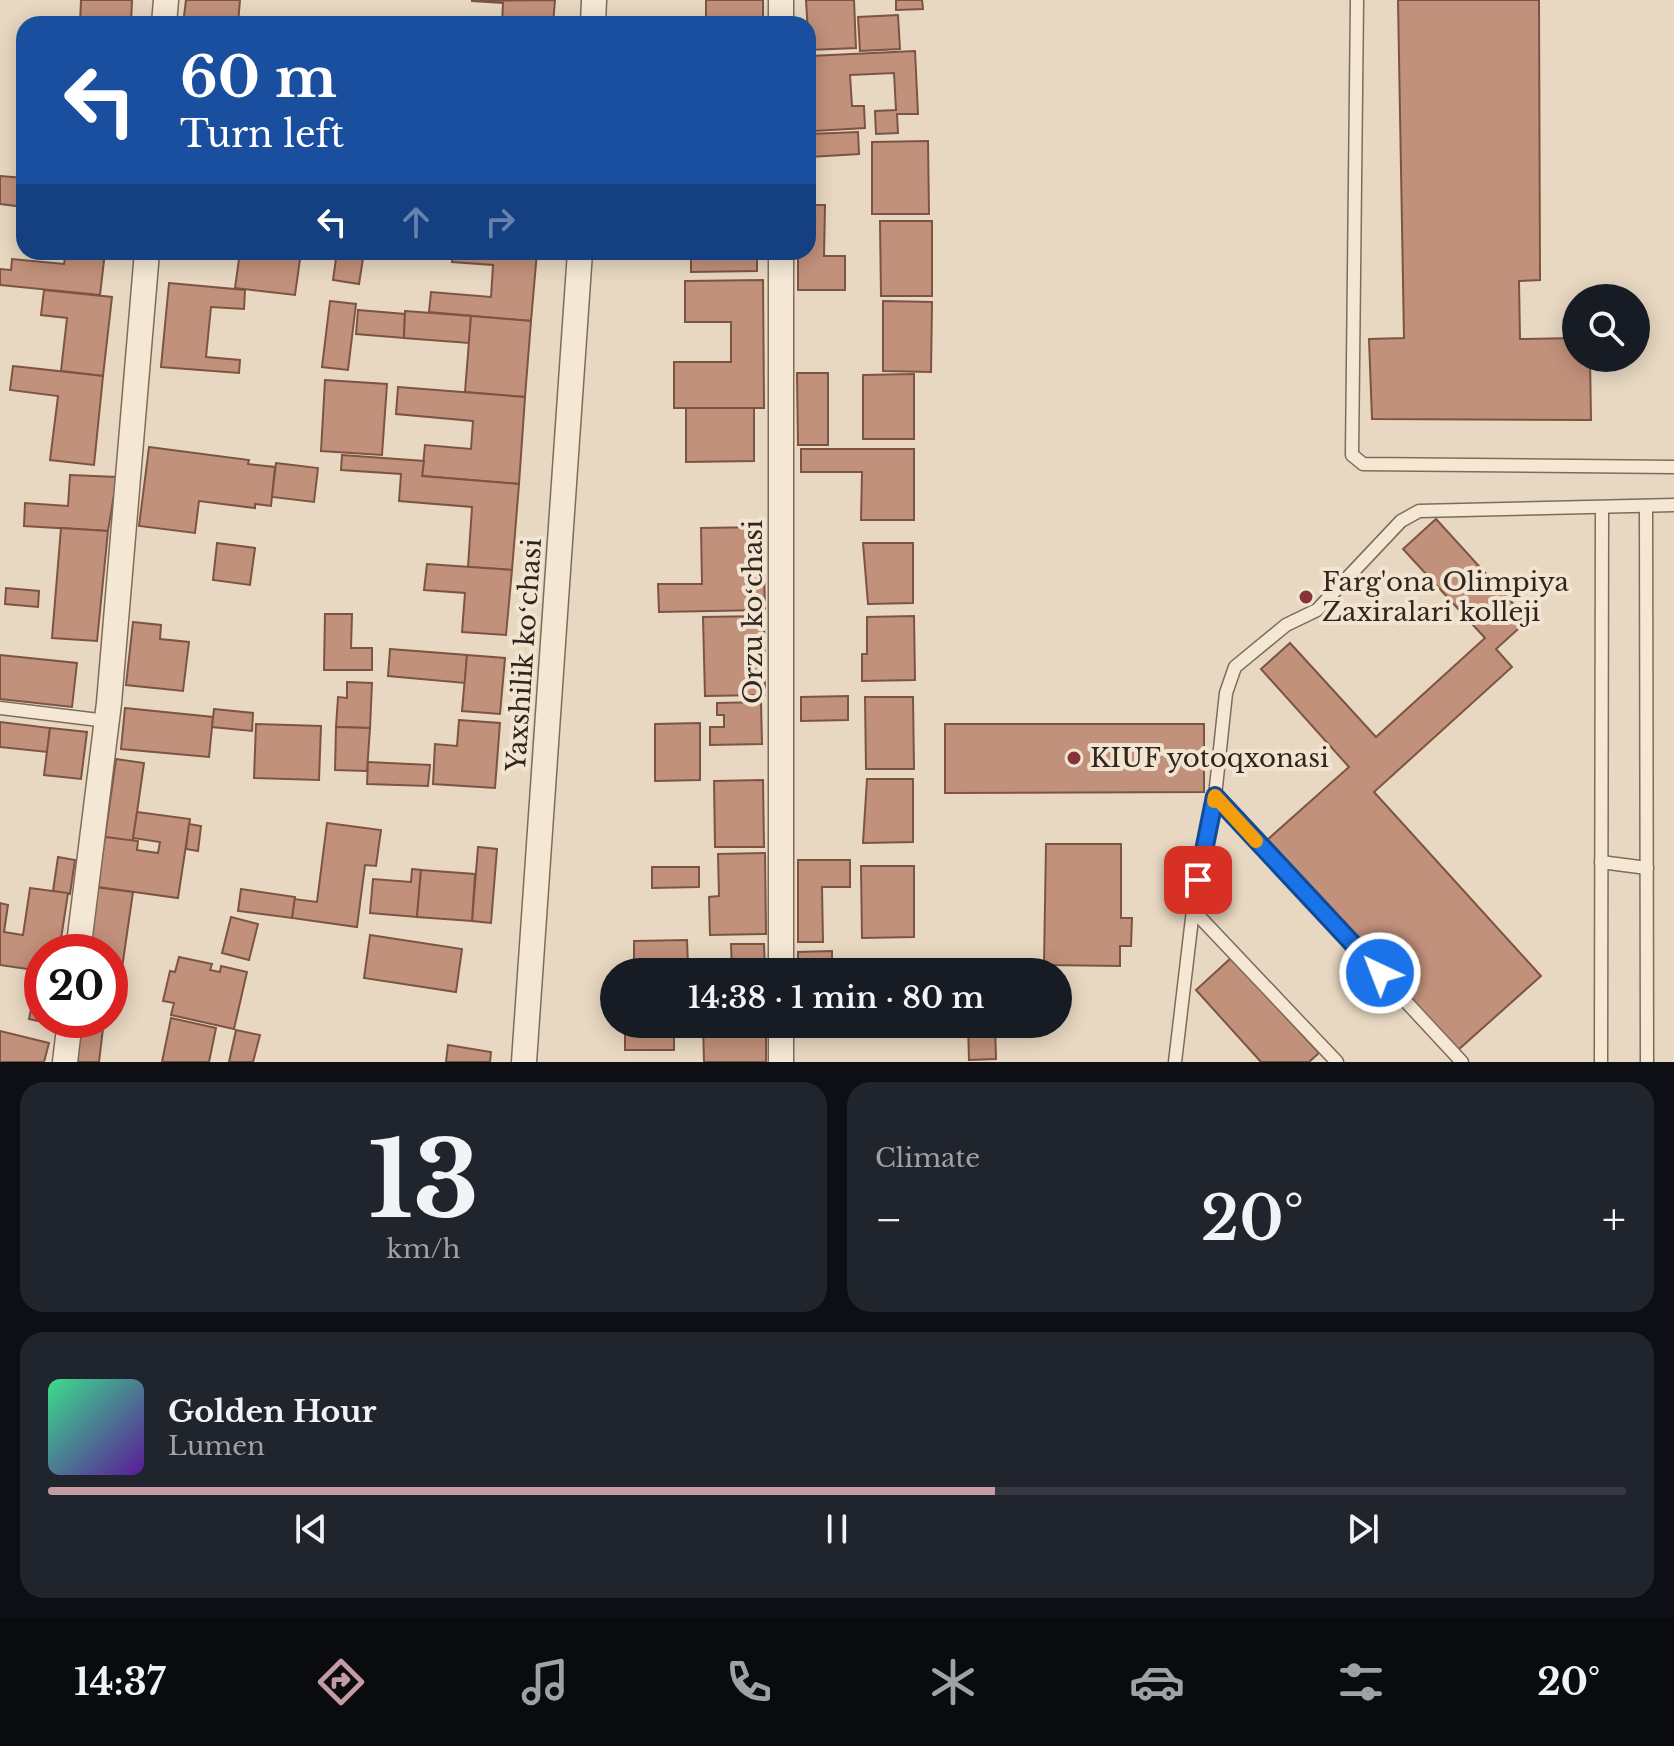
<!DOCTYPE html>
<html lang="en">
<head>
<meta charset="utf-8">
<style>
  :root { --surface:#171b24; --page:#20242c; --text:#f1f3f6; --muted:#9ea1a6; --line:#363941; --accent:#c29ca2 }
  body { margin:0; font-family:"Libre Baskerville",serif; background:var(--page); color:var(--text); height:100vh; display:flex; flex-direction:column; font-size:30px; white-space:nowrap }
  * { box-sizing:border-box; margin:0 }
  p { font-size:26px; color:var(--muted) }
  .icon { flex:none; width:44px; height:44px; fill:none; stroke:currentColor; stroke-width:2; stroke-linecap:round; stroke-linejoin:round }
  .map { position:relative; height:1062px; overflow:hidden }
  .drawer { display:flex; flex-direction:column; gap:20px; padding:20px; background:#0d0f14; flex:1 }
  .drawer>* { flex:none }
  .guide { position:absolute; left:16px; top:16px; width:800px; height:244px; border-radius:24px; box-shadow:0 4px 20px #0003; background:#1a4fa0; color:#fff; overflow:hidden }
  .controls { position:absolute; left:1562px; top:284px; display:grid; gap:16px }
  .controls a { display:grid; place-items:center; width:88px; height:88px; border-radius:50%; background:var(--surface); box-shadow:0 4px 20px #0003; font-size:40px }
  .speed { position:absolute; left:24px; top:934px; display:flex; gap:16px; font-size:40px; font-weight:700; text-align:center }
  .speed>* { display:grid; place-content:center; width:104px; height:104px; border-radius:50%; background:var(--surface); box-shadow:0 4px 20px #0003; line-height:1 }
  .speed .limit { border:12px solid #d22; background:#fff; color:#111 }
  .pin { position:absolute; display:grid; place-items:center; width:68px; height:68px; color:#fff; margin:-34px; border-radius:16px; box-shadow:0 4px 12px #0006 }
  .me { position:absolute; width:88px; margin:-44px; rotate:317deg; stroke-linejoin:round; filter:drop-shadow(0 0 6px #0008) }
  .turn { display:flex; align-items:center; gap:28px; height:168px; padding:0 32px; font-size:36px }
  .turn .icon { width:104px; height:104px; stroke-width:2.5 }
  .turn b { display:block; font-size:56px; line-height:68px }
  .lanes { display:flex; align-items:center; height:76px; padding:0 32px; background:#0003; justify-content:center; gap:40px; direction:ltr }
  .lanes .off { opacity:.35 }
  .big { font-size:60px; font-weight:600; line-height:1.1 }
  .drawer .widget { flex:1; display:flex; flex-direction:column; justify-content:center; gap:12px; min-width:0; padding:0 28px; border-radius:24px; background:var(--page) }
  .drawer .dial { align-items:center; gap:0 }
  .dial b { font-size:104px; line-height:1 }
  .song { display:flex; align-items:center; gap:24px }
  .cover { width:96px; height:96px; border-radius:12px; background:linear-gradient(135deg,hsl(150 70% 55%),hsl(270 70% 35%)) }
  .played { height:8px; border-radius:4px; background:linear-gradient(90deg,var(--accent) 60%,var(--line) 60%) }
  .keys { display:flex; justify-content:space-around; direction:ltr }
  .heat { display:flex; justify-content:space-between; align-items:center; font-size:44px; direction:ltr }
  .drawer .tiles { flex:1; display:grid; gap:20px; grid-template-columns:1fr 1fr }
  .widget:last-child { grid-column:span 2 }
  .trip { position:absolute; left:600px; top:958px; width:472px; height:80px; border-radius:40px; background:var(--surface); box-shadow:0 4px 20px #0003; font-weight:600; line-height:80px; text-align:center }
  .tab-bar { display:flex; height:128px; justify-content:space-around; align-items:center; background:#090b0e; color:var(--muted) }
  .tab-bar .icon { width:56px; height:56px }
  .tab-bar .active { color:var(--accent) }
  .tab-bar b { font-size:36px; color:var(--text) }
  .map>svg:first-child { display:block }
  .building { fill:#c2917b; stroke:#7c5443; stroke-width:2 }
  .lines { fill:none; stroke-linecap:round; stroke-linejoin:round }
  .lane-casing { stroke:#806b5b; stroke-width:15 }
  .street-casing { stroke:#806b5b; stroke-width:27 }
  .lane { stroke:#f4e7d4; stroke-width:12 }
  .street { stroke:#f4e7d4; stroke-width:24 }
  .route-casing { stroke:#114b97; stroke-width:20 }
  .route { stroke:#1a73e8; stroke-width:14 }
  .slow { stroke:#f59e0b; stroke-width:14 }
  .poi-dot { fill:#88323c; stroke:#f1e4d0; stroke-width:3 }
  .labels { text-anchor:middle; stroke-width:8; stroke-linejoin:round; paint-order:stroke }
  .poi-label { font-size:26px; fill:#31251e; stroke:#f1e4d0; text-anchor:start }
  .street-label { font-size:26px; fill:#31251e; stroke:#f1e4d0 }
</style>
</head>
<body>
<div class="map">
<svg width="1674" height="1062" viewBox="0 0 1674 1062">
  <rect width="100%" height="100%" fill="#e8d8c2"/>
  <!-- building -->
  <g class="building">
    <polygon points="81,0 132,0 131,24 80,24"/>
    <polygon points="186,0 240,0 238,24 183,24"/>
    <polygon points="555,0 553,24 502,24 503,3 471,1"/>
    <rect x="706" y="0" width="57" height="17"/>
    <polygon points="806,0 854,0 856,48 809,50"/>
    <polygon points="896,0 922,0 923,9 896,10"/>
    <polygon points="1398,0 1539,0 1540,280 1519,281 1520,339 1576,338 1576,358 1590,358 1591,420 1372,419 1369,339 1404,338"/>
    <polygon points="898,15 900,49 860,51 858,17"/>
    <rect x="706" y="17" width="57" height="7"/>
    <polygon points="915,51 918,114 897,114 898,133 876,134 875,111 896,110 894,73 850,75 852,106 864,106 865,128 814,131 810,56"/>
    <polygon points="858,132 859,154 810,157 809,134"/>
    <polygon points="928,141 929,214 872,214 872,142"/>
    <polygon points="0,176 24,178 24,207 0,204"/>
    <polygon points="808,205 825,205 824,256 845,256 845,290 798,290 798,252 808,252"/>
    <polygon points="880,221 932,221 932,296 881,296"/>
    <polygon points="66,252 105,252 100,295 0,285 0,269 11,270 12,259 64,264"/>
    <polygon points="240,252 301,252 295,295 235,288"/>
    <polygon points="337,252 364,252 359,284 333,280"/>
    <polygon points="453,252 537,252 531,321 429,312 431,292 491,297 493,265 452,262"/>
    <polygon points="691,252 757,252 757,271 691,272"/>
    <polygon points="763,280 764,408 674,408 674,362 731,362 731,322 685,322 685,281"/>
    <polygon points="169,283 245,290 244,309 211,307 206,357 240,360 239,373 161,367"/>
    <polygon points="44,290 112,297 103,376 61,371 67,318 41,315"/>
    <polygon points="330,301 356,304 348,370 322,367"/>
    <polygon points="883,301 932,302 931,372 883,371"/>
    <polygon points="358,310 405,314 404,338 356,334"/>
    <polygon points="405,311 471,316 469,343 404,338"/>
    <polygon points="471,316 531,321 525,397 465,392"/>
    <polygon points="13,366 103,376 94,465 50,460 58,396 10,390"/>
    <polygon points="797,373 828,373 828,445 798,445"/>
    <polygon points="914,374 914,439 863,439 863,375"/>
    <polygon points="325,380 387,384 382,455 321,451"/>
    <polygon points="398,387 525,397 519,484 422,476 425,445 471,449 473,421 396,414"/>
    <polygon points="686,408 754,408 754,461 686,462"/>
    <polygon points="149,447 249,460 248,464 275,467 271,506 255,504 255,508 199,501 195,533 139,526"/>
    <polygon points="801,449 914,449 914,520 861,520 862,472 801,472"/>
    <polygon points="342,455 424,461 422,476 519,484 512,570 468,567 472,507 399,501 401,474 341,470"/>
    <polygon points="276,463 318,468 314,502 272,497"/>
    <polygon points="70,475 117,477 108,531 24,526 25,503 68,506"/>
    <polygon points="1436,519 1528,620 1496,649 1512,667 1374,792 1541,976 1458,1050 1267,840 1349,767 1261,669 1290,643 1376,737 1485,638 1403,549"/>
    <polygon points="763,527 765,610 659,612 658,584 702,584 701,528"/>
    <polygon points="61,528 108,531 97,641 52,638"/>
    <polygon points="217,543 255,548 250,585 213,580"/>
    <polygon points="863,543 913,543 913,603 868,604"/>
    <polygon points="427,564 512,570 506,635 462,632 465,593 424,590"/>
    <polygon points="6,588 39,591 38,607 5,604"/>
    <polygon points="325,614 352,614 351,648 372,648 372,670 324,670"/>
    <polygon points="764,616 765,695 705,696 703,617"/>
    <polygon points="914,616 915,680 862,681 862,654 867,654 867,617"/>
    <polygon points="133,622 161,625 160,639 189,642 183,691 126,685"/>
    <polygon points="390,649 467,655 465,683 388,676"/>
    <polygon points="0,655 77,663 72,707 0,699"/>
    <polygon points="467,655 505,658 500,714 462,711"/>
    <polygon points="347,682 372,683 370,728 336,727 338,697 347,698"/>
    <polygon points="848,696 848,720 801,721 801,697"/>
    <polygon points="865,697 913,697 914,769 866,769"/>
    <polygon points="761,702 762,744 710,745 710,727 724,727 724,715 717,715 717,703"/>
    <polygon points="125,708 213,717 209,757 121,749"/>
    <polygon points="214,709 253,713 252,731 212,727"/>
    <polygon points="459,720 500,723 495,788 433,784 435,744 457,746"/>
    <polygon points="0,722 50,728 47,752 0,747"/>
    <polygon points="700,723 700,780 655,781 655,724"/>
    <polygon points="256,724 321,726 319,780 254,778"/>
    <polygon points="945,724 1204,724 1204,792 945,793"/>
    <polygon points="336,727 370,728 367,771 335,770"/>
    <polygon points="50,728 87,732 81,779 44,775"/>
    <polygon points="116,759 144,763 133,841 105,837"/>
    <polygon points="368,762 430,765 428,786 367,784"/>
    <polygon points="867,779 913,779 913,842 863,843"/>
    <polygon points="763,780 764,847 715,847 714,781"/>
    <polygon points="137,812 190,819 178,898 98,887 105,837 138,841 137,850 158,853 160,842 133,838"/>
    <polygon points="327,823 381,830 376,866 365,865 357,927 292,918 294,899 317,902"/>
    <polygon points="189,824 201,826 198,851 186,849"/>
    <polygon points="1046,844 1121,844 1121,918 1132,918 1131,946 1120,946 1120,966 1044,965"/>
    <polygon points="478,847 497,849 491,923 472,921"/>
    <polygon points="765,853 766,934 710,935 709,897 719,896 718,854"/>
    <polygon points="58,857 75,860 70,894 53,891"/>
    <polygon points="798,860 850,860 850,887 822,887 823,942 798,942"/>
    <polygon points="861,866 914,866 914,937 862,938"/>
    <polygon points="652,867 699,867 699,887 652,888"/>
    <polygon points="412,869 421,870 417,917 370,913 373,879 411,882"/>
    <polygon points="421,870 475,874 472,921 417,917"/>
    <polygon points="94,887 133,892 118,996 110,995 110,952 85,952"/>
    <polygon points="30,888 68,893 59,952 42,952 42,971 0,965 0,903 8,905 4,932 23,935"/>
    <polygon points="241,889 295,897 292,918 238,911"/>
    <polygon points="231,917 258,924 249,960 222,953"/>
    <polygon points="370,935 462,949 456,992 364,978"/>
    <polygon points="687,940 688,965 634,966 634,941"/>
    <polygon points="731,944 764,944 765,972 732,972"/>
    <polygon points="832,951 832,972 798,972 798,952"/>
    <polygon points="179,957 212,964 210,970 220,972 221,966 247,972 234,1029 171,1015 174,1003 163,1001 170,971 175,972"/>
    <polygon points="1231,958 1319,1053 1309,1062 1261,1062 1196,990"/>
    <polygon points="38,976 42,977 42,1020 53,1020 52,1024 29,1019"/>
    <polygon points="171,1018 216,1028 209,1062 162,1062"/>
    <polygon points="77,1020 104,1020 99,1062 72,1062"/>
    <rect x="625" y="1024" width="49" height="26"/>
    <polygon points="703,1024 766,1024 766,1062 704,1062"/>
    <polygon points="968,1024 995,1024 996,1059 969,1060"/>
    <polygon points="236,1030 260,1035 253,1062 229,1062"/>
    <polygon points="0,1031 49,1043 44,1062 0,1062"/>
    <polygon points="448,1045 491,1052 490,1062 446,1062"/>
  </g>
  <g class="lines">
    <defs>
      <g id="lane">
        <polyline points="1357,0 1352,455 1363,464 1674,467"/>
        <polyline points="1646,506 1647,1062"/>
        <polyline points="0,708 107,721"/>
        <polyline points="1215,796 1462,1062"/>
        <polyline points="1601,862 1647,868"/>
        <polyline points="1193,910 1337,1062"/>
        <polyline points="1175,1062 1193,910 1215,796 1226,693 1235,667 1286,625 1317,610 1401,521 1419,511 1674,505"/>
        <polyline points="1601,1062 1602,508"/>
      </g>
      <g id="street">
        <polyline points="164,24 166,0"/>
        <polyline points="593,24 594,0"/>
        <polyline points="781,24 781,0"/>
        <polyline points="78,952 109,703 147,252"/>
        <polyline points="781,972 781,252"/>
        <polyline points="65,1062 70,1020"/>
        <polyline points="524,1062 580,252"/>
        <polyline points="781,1062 781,1024"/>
      </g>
    </defs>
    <!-- lane casing -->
    <use href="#lane" class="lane-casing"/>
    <!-- street casing -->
    <use href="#street" class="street-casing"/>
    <!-- lane -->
    <use href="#lane" class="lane"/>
    <!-- street -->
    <use href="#street" class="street"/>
  </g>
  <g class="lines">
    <defs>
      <polyline id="route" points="1198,880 1215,796 1380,973"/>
    </defs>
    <!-- route casing -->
    <use href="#route" class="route-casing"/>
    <!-- route -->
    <use href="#route" class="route"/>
    <!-- slow -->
    <polyline class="slow" points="1214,801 1215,796 1256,841"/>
  </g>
  <!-- markers -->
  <g class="poi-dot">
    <circle cx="1306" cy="597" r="8"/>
    <circle cx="1074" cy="758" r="8"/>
  </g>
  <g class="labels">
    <!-- poi labels -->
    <g class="poi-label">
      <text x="1322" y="591">Farg'ona Olimpiya<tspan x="1322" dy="30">Zaxiralari kolleji</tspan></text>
      <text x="1090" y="767">KIUF yotoqxonasi</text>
    </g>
    <!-- street labels -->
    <g class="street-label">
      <text transform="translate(753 612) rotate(-90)" y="9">Orzu koʻchasi</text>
      <text transform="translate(524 655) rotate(-86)" y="9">Yaxshilik koʻchasi</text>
    </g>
  </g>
</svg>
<div class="controls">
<a><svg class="icon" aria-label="search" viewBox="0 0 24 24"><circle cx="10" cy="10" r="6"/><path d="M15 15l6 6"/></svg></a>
</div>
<div class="speed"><div class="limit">20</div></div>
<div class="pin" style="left:1198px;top:880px;background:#d93025"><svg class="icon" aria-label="arrive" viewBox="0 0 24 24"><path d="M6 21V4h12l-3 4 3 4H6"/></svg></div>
<svg class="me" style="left:1380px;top:973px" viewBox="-20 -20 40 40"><circle r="17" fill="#1a73e8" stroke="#fff" stroke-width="3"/><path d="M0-11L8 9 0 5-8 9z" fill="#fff"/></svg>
<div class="trip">14:38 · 1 min · 80 m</div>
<div class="guide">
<div class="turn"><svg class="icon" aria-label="left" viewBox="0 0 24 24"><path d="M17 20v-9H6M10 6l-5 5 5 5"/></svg><div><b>60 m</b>Turn left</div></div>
<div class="lanes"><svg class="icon" aria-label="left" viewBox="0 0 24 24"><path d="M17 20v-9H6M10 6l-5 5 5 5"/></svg><svg class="icon off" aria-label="ahead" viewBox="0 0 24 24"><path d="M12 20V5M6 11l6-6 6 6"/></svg><svg class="icon off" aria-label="right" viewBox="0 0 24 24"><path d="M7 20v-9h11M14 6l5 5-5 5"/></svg></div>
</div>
</div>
<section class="drawer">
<div class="tiles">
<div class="widget dial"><b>13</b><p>km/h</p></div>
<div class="widget"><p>Climate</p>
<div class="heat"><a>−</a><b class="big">20°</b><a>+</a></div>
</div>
<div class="widget">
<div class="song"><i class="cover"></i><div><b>Golden Hour</b><p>Lumen</p></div></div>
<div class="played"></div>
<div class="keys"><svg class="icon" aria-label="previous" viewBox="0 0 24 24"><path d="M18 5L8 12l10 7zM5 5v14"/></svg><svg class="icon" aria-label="pause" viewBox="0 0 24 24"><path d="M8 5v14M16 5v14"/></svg><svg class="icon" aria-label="next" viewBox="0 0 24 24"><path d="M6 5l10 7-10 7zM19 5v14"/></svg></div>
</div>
</div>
</section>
<nav class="tab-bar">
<b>14:37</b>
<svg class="icon active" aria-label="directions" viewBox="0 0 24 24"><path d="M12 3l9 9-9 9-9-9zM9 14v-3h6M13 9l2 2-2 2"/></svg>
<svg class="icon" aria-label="music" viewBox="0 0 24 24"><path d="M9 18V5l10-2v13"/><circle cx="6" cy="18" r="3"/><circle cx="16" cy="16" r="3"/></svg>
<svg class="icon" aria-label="phone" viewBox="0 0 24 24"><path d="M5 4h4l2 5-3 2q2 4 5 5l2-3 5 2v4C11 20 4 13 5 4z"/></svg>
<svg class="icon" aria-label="climate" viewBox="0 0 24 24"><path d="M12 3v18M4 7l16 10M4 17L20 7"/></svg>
<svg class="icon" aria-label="car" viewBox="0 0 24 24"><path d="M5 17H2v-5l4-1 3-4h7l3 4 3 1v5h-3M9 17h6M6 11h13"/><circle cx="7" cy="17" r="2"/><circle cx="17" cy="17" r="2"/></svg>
<svg class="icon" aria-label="filters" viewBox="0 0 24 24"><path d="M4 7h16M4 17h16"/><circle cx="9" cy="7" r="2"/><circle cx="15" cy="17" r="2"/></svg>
<b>20°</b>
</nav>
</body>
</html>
